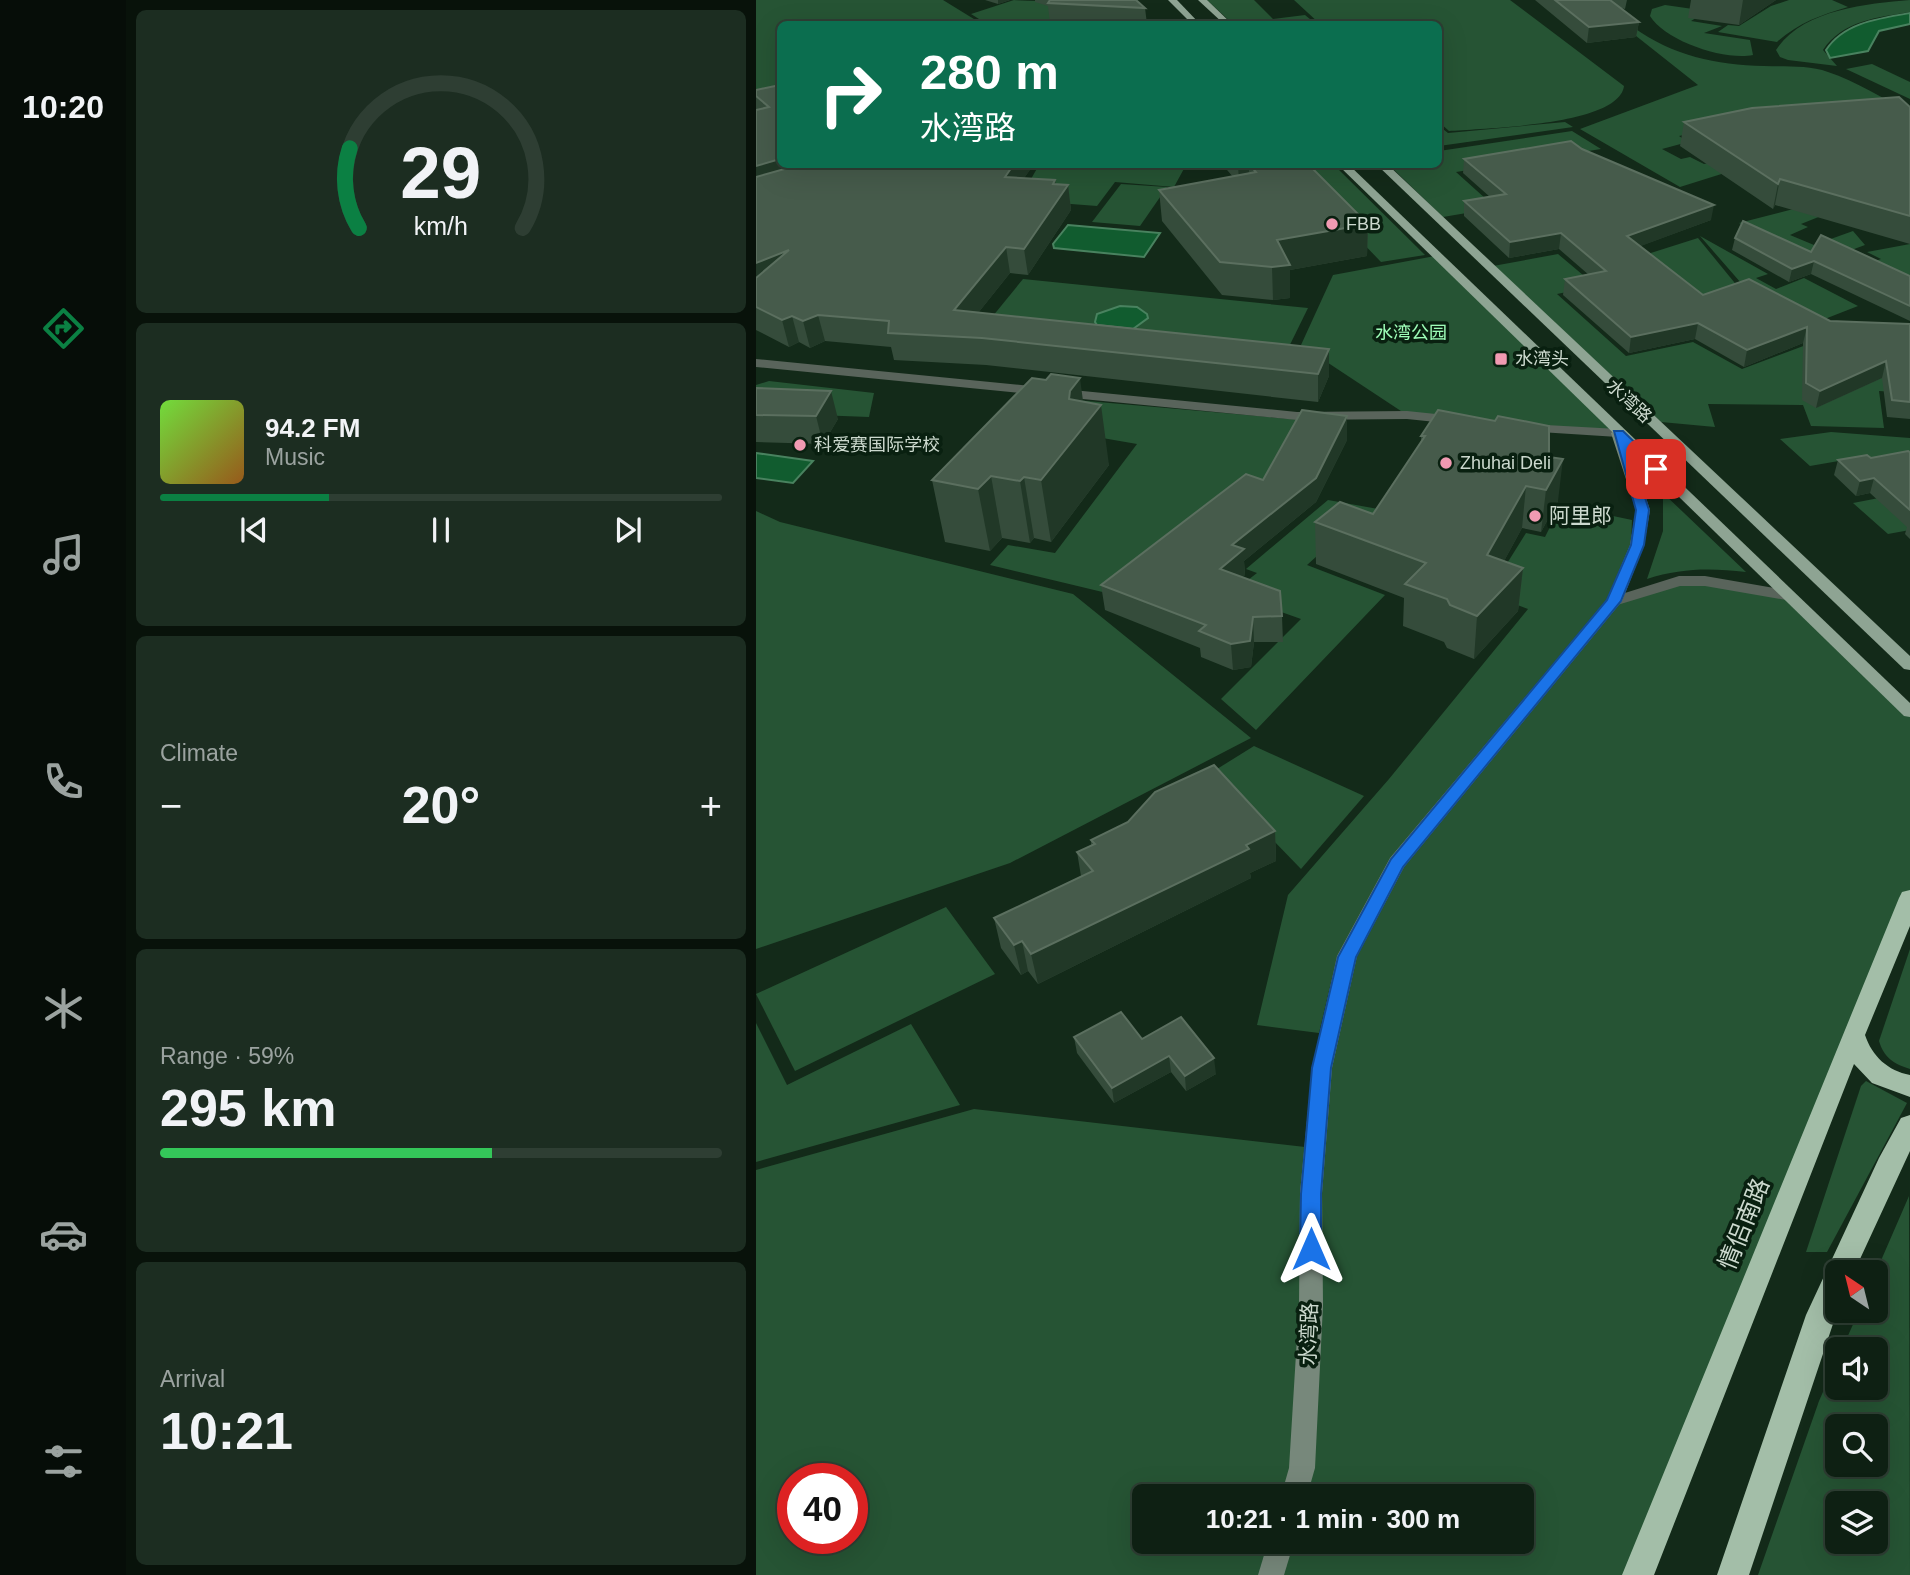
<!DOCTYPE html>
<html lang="en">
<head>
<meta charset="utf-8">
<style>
  :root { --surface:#0e2013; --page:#1c2d21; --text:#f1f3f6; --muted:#9ba3a0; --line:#2e3e33; --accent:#0b8043 }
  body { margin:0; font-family:Helvetica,"Noto Sans SC",sans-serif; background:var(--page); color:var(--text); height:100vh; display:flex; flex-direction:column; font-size:26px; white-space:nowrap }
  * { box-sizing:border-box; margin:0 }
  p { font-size:23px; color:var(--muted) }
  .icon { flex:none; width:38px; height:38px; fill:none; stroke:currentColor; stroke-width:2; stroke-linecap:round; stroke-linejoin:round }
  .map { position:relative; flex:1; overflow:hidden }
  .details { display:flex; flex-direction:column; gap:10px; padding:10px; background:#08120a; width:630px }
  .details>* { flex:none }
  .hud { position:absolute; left:21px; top:21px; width:665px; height:147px; border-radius:10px; box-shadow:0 7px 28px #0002,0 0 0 2px var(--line); background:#0b6e4f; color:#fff; overflow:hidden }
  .needle { width:46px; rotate:325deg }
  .buttons { position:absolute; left:1069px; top:1260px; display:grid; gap:14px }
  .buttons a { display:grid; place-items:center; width:63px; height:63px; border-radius:10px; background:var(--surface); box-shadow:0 7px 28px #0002,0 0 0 2px var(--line); font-size:35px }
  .speed { position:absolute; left:21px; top:1463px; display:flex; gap:14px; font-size:35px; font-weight:700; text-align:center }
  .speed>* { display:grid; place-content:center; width:91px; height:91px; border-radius:50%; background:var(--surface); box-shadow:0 7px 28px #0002,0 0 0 2px var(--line); line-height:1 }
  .speed .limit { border:10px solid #d22; background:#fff; color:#111 }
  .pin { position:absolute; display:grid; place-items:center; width:60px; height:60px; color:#fff; margin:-30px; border-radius:14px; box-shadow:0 4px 10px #0006 }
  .me { position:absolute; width:77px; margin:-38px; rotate:0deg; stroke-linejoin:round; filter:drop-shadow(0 0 5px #0008) }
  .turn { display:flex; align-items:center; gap:24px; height:147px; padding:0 28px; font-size:32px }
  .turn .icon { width:91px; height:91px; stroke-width:2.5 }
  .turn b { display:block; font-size:49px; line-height:60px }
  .big { font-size:52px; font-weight:700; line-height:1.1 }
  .details .card { flex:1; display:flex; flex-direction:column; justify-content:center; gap:10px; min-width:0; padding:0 24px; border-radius:10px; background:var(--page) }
  .details .dial { align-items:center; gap:0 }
  .dial svg { height:182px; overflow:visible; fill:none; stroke:var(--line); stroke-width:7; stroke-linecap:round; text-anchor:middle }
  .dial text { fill:var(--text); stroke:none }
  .song { display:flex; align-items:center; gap:21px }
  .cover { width:84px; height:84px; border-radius:10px; background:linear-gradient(135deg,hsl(100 70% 55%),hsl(30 70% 35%)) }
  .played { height:7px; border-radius:4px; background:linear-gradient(90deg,var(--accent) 30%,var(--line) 30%) }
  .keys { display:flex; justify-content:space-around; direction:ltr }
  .heat { display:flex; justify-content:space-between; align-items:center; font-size:38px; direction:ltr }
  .charge { height:10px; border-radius:5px; background:linear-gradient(90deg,#34c759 59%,var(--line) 0) }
  .trip { position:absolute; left:376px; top:1484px; width:402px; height:70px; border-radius:10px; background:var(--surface); box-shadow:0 7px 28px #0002,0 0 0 2px var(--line); font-weight:700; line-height:70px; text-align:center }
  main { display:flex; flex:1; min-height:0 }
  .tabs { display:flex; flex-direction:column; width:126px; justify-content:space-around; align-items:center; background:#060d08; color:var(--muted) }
  .tabs .icon { width:49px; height:49px }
  .tabs .current { color:var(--accent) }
  .tabs b { font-size:32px; color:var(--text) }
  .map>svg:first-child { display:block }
  .green { fill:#265434; fill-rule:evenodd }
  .water { fill:#115c2f; stroke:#49825f; stroke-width:2 }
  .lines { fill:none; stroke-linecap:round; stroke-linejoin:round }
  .street { fill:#59645b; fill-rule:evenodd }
  .secondary { fill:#77887b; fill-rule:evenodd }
  .primary { fill:#8ea493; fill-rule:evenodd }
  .highway { fill:#a3bea8; fill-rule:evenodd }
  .wall { fill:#354c3b }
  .shaded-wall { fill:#213827 }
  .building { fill:#465b4b; stroke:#5b6f5f; stroke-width:2 }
  .route { fill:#1a73e8; stroke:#114b97; stroke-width:2 }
  .poi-dot { fill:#f19ab2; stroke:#092010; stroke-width:2.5 }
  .labels { text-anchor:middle; stroke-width:7; stroke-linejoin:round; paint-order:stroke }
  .far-poi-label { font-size:18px; fill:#ccd9ce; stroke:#092010; text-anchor:start }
  .far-park-label { font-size:18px; fill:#9efeb8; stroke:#092010 }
  .far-street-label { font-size:18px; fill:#ccd9ce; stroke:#092010 }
  .poi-label { font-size:21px; fill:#ccd9ce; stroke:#092010; text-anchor:start }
  .street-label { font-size:21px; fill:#ccd9ce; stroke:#092010 }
  .near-street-label { font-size:24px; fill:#ccd9ce; stroke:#092010 }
</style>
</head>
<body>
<main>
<nav class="tabs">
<b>10:20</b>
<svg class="icon current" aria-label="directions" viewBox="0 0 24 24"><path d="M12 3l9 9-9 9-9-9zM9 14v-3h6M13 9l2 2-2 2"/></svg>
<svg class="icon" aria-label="music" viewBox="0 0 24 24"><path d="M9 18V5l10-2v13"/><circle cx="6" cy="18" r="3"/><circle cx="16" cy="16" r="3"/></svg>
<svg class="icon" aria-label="phone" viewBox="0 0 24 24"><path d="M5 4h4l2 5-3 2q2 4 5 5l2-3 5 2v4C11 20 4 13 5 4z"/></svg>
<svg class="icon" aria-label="climate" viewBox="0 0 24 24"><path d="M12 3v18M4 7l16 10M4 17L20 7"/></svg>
<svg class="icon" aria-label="car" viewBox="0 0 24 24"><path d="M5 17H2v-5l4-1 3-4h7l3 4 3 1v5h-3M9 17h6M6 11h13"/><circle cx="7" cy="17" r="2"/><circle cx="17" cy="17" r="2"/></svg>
<svg class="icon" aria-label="filters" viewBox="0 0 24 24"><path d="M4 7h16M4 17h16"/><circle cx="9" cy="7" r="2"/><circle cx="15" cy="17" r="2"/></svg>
</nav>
<section class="details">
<div class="card dial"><svg viewBox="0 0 100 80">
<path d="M14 69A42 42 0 1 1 86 69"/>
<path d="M14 69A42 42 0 0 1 10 34" stroke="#0b8043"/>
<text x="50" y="56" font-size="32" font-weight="700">29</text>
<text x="50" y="72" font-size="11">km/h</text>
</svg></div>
<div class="card">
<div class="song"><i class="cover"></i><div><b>94.2 FM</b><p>Music</p></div></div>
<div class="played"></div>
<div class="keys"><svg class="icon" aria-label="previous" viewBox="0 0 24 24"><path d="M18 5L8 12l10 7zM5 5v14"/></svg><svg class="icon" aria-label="pause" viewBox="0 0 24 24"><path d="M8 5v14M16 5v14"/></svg><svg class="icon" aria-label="next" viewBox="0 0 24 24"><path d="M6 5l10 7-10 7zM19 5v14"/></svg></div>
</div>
<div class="card"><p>Climate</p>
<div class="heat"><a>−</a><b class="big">20°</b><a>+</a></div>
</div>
<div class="card"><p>Range · 59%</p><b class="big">295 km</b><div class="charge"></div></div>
<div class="card"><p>Arrival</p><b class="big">10:21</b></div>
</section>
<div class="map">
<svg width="1154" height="1575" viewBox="0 0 1154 1575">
  <rect width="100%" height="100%" fill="#132a19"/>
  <!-- green -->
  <g class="green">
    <polygon points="0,0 187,0 226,24 24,24 24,106 0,111"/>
    <path d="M258,0C283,2 310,0 336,0L295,24H231L215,14Z"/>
    <polygon points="451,0 498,0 517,19 549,15 560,24 477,24"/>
    <path d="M538,0H754L868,86C863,126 727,128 693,131L683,122L682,24H564Z"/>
    <path d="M1033,0H1076L1092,7C1065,15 1042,23 1021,42L962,32L972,25L983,26L1015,6Z"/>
    <path d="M1154,0V12C1122,17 1086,21 1067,50L1081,66L1032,60L1024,57L1020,50C1047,9 1110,4 1154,0Z"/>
    <path d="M909,5L951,11L935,21L966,26L948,33L994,40L997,55C969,61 909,41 894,16L896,9Z"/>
    <path d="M877,27C917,56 960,65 1008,66C1029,67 1052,65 1072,72C1100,81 1127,99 1154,112L955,129L923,136L932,142L906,149L925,159L934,157L948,164L959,162L975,171L924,187L824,129L942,85L870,28Z"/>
    <polygon points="1116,64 1154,82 1154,99 1090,69"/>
    <polygon points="809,122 817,127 683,146 683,126 692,133"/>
    <polygon points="816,131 845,149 700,172 740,208 687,217 633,165 682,164 683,151"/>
    <polygon points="283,165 430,165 418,187 359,182 341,206 263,200"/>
    <polygon points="532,165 578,165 669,255 625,262"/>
    <polygon points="365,184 411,187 384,226 336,222"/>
    <polygon points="1053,205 1070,214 1045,224 1052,227 1034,235 1058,245 1097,231 1109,245 1082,255 1071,265 983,223"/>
    <polygon points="944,236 1012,274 1000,278 1020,289 1048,278 1102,306 1056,324 992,291"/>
    <polygon points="942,238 987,293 949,307 879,258"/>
    <polygon points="1154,244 1154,289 1105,266 1125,259 1111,252"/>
    <polygon points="802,254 840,286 801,294 870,356 937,342 986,369 1050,345 1089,343 1154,393 1123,391 1128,428 1055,426 1047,405 952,404 959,427 905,422 737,266"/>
    <polygon points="679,256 862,433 651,415 545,345 577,275"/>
    <polygon points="267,279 552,308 524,365 223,333"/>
    <polygon points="13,381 118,393 113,417 7,413 0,405 0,385"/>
    <polygon points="308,399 546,420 509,496 359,595 234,565 252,545 299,553 381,444 283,427"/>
    <polygon points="1075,432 1154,438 1154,463 1100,458 1054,466 1024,439"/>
    <polygon points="1154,492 1154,530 1132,534 1097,503"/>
    <path d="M907,493L990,572C955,568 925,568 891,579L907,531Z"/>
    <polygon points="572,500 639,512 750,565 770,533 789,537 805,505 876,520 875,546 851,600 635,860 581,957 563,1033 501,1025 532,895 633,779 772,609 582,537 551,565 629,595 500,730 465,699 545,619 474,594 501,573 490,569"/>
    <polygon points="0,511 24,522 317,594 495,738 254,863 0,949"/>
    <polygon points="923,581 1030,595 1154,712 1154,897 881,1575 513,1575 524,1542 766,1542 766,1496 538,1496 547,1468 556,1193 591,957 642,864 858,602"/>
    <polygon points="498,746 608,796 545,869 453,774"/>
    <polygon points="190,907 239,974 39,1071 0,994"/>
    <path d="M1154,949V1069C1138,1064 1128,1058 1123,1041Z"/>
    <polygon points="0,1023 31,1085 155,1024 204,1105 0,1162"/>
    <polygon points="1110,1081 1151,1103 1071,1252 1050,1252 1105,1086"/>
    <path d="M218,1109L558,1148L546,1468L537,1496H388V1542H522L512,1575H0V1170ZM37,1479H96V1538H37Z"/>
    <path d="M1153,1196L1154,1575H1002L1063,1401L1081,1360L1082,1388H1120V1349H1086L1103,1311H1120V1272ZM1082,1426H1120V1465H1082ZM1082,1503H1120V1542H1082Z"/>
  </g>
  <!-- water -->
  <g class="water">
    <path d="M1154,13V24L1123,31L1112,51L1074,58L1070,50C1087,24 1118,19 1154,13Z"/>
    <polygon points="312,225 404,233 388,257 298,248 297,244"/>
    <polygon points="364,306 381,307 391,314 392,318 377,329 341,325 339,322 341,314"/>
    <polygon points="0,453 57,461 37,483 0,478"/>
  </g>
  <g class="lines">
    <!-- street -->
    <g class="street">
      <polygon points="0,359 541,412 651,411 699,416 706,420 699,424 651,419 541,420 0,367"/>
      <polygon points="772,424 862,429 869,433 862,437 767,431 767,425"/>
      <polygon points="923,576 949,576 1030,590 1038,595 1030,600 949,586 924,586 858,606 850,601 853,598"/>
    </g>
    <!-- secondary -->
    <g class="secondary">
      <polygon points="862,429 869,433 894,510 888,545 866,601 648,867 601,956 576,1068 566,1193 567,1305 559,1468 551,1496 525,1496 533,1468 543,1305 544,1193 556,1068 581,956 634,858 851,600 874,545 880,510 855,433"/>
      <polygon points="512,1542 538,1542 528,1575 502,1575"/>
    </g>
    <!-- primary -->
    <g class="primary">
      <polygon points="412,0 421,0 444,24 436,24"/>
      <polygon points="442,0 451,0 476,24 468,24"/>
      <polygon points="581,164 592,164 1154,703 1154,717 1148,716"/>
      <polygon points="620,164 631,164 1154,656 1154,670 1148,669"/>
    </g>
    <!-- highway -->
    <g class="highway">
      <path d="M1154,890V926L1109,1035C1116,1056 1132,1071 1154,1075V1097L1116,1083L1098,1064L898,1575H866L1143,898L1146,892Z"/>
      <polygon points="1154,1115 1154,1151 1098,1272 1082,1272 1082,1309 993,1575 961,1575 1050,1315 1123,1158 1145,1118"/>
    </g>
  </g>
  <!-- wall -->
  <g class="wall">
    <polygon points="229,0 254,0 242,4"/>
    <polygon points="279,0 380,0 389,8 391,24 294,24 292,6 279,2"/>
    <polygon points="779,0 871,0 869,9 865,8 883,22 880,37 831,43"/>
    <polygon points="935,0 1020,0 983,25 932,18"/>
    <polygon points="24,85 24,164 278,164 268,178 299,180 300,184 312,185 315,210 272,275 254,273 222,313 573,376 562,402 230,365 138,360 135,347 69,341 54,348 43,342 33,347 0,330 0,90"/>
    <polygon points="1154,107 1154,244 1019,205 1017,209 924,146 928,122"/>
    <polygon points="826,149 955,220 884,246 947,295 1074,321 1154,324 1154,419 1131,417 1126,378 1060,408 1046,400 1047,343 988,367 939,339 873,353 807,295 809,279 833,275 803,249 753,258 708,216 708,201 734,197 707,173 708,159"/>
    <polygon points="466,164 552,164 612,224 611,256 534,270 534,298 517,300 466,295 406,221 403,190 477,177"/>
    <polygon points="979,238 1055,252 1154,276 1154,321 1055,274 1033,282 976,250"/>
    <polygon points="0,388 82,419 67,444 0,442"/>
    <polygon points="327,402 353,465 295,542 278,538 274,543 246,538 234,551 189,542 176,480"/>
    <polygon points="665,436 793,457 802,501 785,532 766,528 748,561 767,568 762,611 718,659 691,648 688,642 647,626 648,598 560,564 559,522 617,514 665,443"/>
    <polygon points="591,440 560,502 488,561 489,575 486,577 526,616 527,642 498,642 495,667 477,670 445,657 444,648 349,610 345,585 507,480"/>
    <polygon points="1154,452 1154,539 1149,534 1151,527 1114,493 1100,496 1078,475 1082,460 1115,458"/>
    <polygon points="519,831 520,861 494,873 495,878 282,984 272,971 265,975 245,948 238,918 325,876 321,852 335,845 335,840"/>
    <polygon points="318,1037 386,1039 460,1074 430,1091 415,1072 358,1103 321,1053"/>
  </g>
  <!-- shaded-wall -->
  <g class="shaded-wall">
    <polygon points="242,0 254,0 242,4"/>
    <polygon points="987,0 1020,0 983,25"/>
    <polygon points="883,22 880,37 831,43 833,27"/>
    <polygon points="24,159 24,164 33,164 37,181 0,192 0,166"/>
    <polygon points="258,164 278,164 252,202 249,177"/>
    <polygon points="482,164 493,164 493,172 483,183"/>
    <polygon points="1024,179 1019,205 1017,209 1022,184"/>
    <polygon points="299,180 302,200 312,185 315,210 272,275 268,249"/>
    <polygon points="958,205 955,220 869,252 871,236"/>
    <polygon points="612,224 611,256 534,270 534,298 517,300 516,267 521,240"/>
    <polygon points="805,233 803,249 753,258 754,242"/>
    <polygon points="250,247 254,273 203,337 198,310"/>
    <polygon points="33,250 0,292 0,263"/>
    <polygon points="1058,261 1055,274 1033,282 1036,269"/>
    <polygon points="62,315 69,341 54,348 47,321"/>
    <polygon points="36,316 43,342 33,347 26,320"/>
    <polygon points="942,323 939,339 873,353 875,337"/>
    <polygon points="1051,327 1047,343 988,367 991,350"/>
    <polygon points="573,349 573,376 562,402 562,374"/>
    <polygon points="1130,361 1126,378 1060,408 1064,391"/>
    <polygon points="324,378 330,424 345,405 353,465 295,542 285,480 313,399 314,391"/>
    <polygon points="75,391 82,419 67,444 60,416"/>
    <polygon points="591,416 591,440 560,502 488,561 489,575 466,594 464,569 476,545"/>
    <polygon points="807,459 802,501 785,532 790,490"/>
    <polygon points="235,476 246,538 234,551 222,489"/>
    <polygon points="268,477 278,538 274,543 264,481"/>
    <polygon points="1118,478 1114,493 1100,496 1104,481"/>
    <polygon points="770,486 766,528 728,598 731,555"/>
    <polygon points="767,568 762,611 718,659 721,616"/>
    <polygon points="497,617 498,642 495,667 477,670 475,644"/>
    <polygon points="519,831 520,861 494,873 495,878 282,984 275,954"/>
    <polygon points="266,941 272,971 265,975 258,945"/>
    <polygon points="413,1056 415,1072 358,1103 356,1088"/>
    <polygon points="458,1058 460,1074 430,1091 429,1076"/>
  </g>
  <!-- building -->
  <g class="building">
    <polygon points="294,0 380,0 389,8 292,3"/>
    <polygon points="799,0 854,0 883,22 833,27"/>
    <polygon points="24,85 24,159 0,166 0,110 13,107 0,96 0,90"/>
    <polygon points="1143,97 1154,107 1154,216 1024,179 1022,184 928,122 996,108"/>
    <polygon points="815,141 826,149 958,205 871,236 947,295 993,279 1074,321 1154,324 1154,402 1136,400 1130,361 1064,391 1050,383 1051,327 991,350 942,323 875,337 809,279 850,271 805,233 754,242 708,201 750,194 708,159"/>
    <polygon points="120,164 258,164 249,177 299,180 297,184 312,185 268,249 250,247 198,310 573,349 562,374 226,338 132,333 133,321 62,315 47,321 36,316 26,320 0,307 0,278 33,250 0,263 0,177 32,168"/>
    <polygon points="493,164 552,164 612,224 521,240 534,265 516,267 464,262 403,190 500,172"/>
    <polygon points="987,221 1055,252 1065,235 1154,276 1154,306 1058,261 1036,269 979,238"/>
    <polygon points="295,374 324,378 314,391 313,399 345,405 285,480 268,477 264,481 235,476 222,489 176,480 276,378 290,380"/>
    <polygon points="0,388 75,391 60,416 0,415"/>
    <polygon points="546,410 591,416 560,478 476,545 488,549 464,569 524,591 526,616 497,617 494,641 475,644 443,631 450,625 345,585 490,474 507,480"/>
    <polygon points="682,410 739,421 742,416 793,426 793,457 807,459 790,490 770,486 731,555 767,568 721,616 694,605 691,599 649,584 670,563 559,522 584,502 617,514 669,436 665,436"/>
    <polygon points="1152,451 1154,452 1154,510 1118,478 1104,481 1082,460 1111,455 1115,458"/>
    <polygon points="458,765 519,831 490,845 493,849 275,954 266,941 258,945 238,918 337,871 321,852 339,844 335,840 372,822 399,792"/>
    <polygon points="365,1012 386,1039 425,1017 458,1058 429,1076 413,1056 356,1088 318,1037"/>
  </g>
  <!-- route -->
  <polygon class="route" points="858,431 867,431 906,469 895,472 874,451 893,510 888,545 865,601 647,867 600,957 575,1068 565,1194 565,1249 562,1256 555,1259 547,1256 544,1249 545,1194 556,1068 582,957 635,859 851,600 875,545 880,510"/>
  <!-- markers -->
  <g class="poi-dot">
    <circle cx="576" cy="224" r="7"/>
    <rect x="738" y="352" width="14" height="14" rx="3.5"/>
    <circle cx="44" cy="445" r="7"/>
    <circle cx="690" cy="463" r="7"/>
    <circle cx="779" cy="516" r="7"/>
  </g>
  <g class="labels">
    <!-- far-poi labels -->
    <g class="far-poi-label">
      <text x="590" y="230">FBB</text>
      <text x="759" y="365">水湾头</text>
      <text x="58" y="451">科爱赛国际学校</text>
      <text x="704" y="469">Zhuhai Deli</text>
    </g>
    <!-- far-park labels -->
    <g class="far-park-label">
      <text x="655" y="339">水湾公园</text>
    </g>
    <!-- far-street labels -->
    <g class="far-street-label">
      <text transform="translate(873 401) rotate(43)" y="6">水湾路</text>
    </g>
    <!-- poi labels -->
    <g class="poi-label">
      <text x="793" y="523">阿里郎</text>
    </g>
    <!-- street labels -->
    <g class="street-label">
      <text transform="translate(553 1334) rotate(-88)" y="7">水湾路</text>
    </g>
    <!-- near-street labels -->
    <g class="near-street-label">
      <text transform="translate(988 1224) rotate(-68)" y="8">情侣南路</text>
    </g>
  </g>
</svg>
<div class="buttons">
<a><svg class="needle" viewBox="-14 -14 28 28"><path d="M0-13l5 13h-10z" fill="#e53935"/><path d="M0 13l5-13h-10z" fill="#9ba3a0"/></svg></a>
<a><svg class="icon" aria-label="sound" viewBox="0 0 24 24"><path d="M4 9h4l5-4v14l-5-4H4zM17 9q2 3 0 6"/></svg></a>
<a><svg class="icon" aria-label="search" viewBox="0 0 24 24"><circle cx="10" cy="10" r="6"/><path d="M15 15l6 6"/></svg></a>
<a><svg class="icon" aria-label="layers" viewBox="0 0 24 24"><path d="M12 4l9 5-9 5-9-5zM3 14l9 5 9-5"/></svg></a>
</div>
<div class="speed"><div class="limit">40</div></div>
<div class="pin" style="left:900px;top:469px;background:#d93025"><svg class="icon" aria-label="arrive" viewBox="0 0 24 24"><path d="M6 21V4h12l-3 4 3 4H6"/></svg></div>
<svg class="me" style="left:555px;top:1249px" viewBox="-20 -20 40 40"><path d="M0-17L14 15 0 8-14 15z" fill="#1a73e8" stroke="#fff" stroke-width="4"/></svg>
<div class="trip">10:21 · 1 min · 300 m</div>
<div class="hud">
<div class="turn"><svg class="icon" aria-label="right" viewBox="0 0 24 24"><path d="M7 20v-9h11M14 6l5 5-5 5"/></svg><div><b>280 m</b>水湾路</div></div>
</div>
</div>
</main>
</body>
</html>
